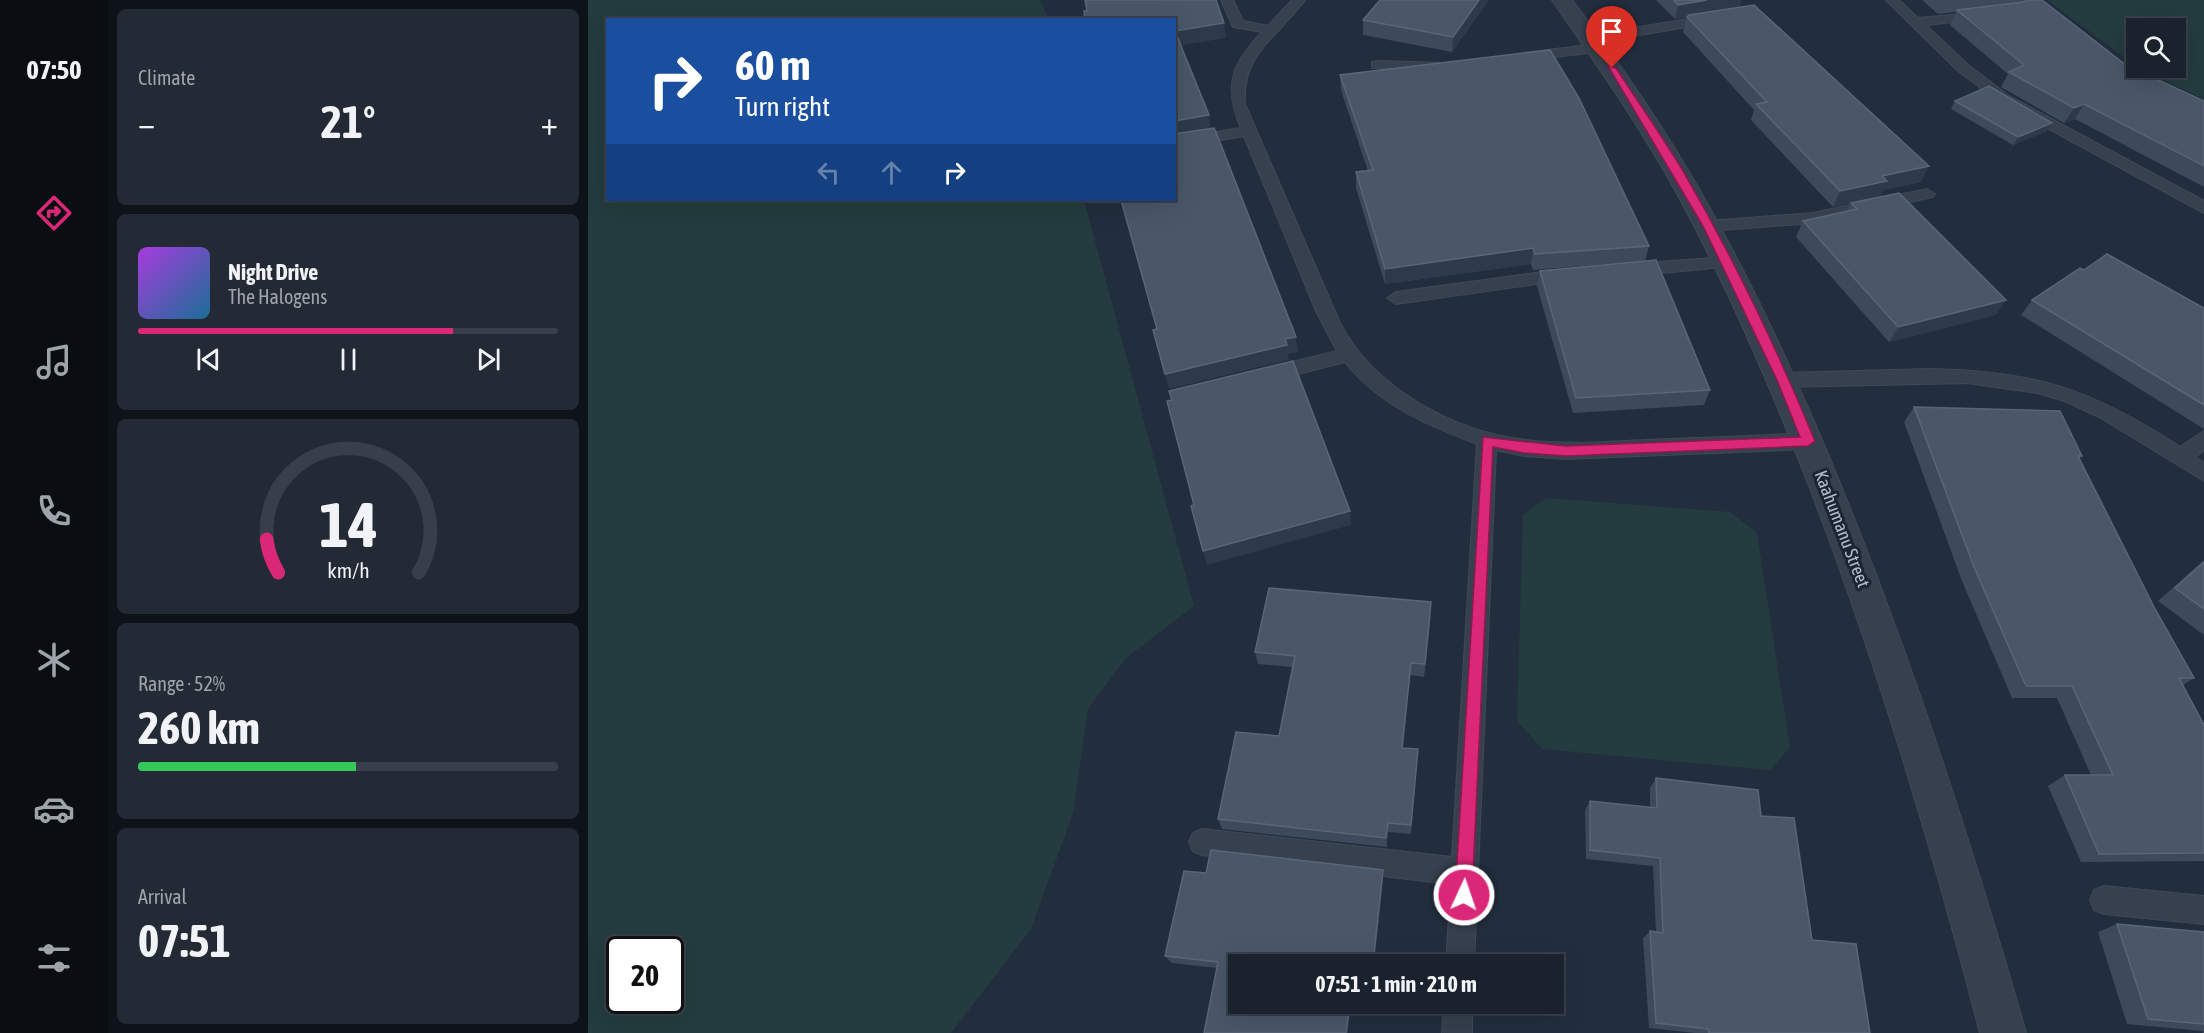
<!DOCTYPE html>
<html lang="en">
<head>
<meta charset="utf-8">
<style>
  :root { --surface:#1a222e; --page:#232a36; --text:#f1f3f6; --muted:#9fa4aa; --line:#383f4a; --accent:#db2777 }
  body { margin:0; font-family:"Asap Condensed",sans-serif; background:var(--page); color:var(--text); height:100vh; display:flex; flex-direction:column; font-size:22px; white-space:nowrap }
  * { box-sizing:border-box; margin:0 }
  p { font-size:20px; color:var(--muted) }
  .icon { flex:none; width:33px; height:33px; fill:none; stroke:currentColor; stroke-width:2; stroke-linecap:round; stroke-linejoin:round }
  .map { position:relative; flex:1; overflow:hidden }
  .details { display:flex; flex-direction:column; gap:9px; padding:9px; background:#0e1319; width:480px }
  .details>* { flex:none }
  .guide { position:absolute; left:18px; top:18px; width:570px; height:183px; border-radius:0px; box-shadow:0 6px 24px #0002,0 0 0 2px var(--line); background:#1a4fa0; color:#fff; overflow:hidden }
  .controls { position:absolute; left:1538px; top:18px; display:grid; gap:12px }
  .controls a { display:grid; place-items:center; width:60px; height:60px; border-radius:0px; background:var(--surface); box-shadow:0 6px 24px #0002,0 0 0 2px var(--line); font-size:30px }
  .speed { position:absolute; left:18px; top:936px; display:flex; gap:12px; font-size:30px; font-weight:700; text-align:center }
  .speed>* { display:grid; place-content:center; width:78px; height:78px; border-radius:50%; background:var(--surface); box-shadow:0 6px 24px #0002,0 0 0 2px var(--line); line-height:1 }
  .speed .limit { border:3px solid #111; border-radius:9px; background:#fff; color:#111 }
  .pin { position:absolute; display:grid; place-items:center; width:51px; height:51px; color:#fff; margin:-62px -26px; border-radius:50% 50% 50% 0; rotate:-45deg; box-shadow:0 0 6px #0007 }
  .pin .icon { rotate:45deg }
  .me { position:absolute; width:66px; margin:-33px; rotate:3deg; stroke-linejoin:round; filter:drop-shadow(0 0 4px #0008) }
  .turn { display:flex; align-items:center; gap:21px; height:126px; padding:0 30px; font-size:27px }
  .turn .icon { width:78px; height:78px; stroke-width:2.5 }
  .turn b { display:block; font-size:42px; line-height:51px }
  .lanes { display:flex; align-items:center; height:57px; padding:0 30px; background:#0003; justify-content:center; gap:30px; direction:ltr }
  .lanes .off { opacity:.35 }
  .big { font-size:45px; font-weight:700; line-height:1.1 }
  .details .card { flex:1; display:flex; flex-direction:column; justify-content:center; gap:9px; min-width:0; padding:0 21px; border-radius:9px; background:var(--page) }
  .details .dial { align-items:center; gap:0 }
  .dial svg { height:156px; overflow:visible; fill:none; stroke:var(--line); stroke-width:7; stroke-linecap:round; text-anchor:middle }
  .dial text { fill:var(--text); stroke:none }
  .song { display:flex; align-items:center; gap:18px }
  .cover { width:72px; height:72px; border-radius:9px; background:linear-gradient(135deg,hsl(280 70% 55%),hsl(200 70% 35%)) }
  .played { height:6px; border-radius:3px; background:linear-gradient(90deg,var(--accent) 75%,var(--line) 75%) }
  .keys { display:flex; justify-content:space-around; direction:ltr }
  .heat { display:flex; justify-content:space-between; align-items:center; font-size:33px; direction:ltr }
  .charge { height:9px; border-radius:4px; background:linear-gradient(90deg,#34c759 52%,var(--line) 0) }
  .trip { position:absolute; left:640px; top:954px; width:336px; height:60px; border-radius:0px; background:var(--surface); box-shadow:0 6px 24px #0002,0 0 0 2px var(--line); font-weight:700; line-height:60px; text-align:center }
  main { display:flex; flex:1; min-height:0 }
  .dock { display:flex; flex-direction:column; width:108px; justify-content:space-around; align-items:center; background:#0a0e12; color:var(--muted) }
  .dock .icon { width:42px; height:42px }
  .dock .selected { color:var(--accent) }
  .dock b { font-size:27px; color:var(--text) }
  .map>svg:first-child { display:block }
  .green { fill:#243c3f; fill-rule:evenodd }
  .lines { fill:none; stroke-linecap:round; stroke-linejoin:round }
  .lane-casing { stroke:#3f4957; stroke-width:2 }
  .street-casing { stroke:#3f4957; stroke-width:2 }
  .lane { fill:#36404e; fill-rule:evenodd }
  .street { fill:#36404e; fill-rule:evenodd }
  .wall { fill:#3d4a5c }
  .shaded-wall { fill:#2d3a4b }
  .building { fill:#495768; stroke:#5a6677; stroke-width:1.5 }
  .route { fill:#db2777; stroke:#8e194d; stroke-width:1.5 }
  .labels { text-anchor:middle; stroke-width:6; stroke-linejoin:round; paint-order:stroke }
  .street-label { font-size:18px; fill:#b2bbc9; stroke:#1b2533 }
</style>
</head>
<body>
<main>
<nav class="dock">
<b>07:50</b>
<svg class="icon selected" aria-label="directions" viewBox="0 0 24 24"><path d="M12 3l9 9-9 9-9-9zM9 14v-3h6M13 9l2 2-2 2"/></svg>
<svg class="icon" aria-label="music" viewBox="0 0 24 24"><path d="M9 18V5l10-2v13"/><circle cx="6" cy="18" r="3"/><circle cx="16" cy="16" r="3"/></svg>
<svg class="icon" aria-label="phone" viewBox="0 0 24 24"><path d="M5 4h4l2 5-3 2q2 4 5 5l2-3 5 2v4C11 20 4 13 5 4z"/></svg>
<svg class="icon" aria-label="climate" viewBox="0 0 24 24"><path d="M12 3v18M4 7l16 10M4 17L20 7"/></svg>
<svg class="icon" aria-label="car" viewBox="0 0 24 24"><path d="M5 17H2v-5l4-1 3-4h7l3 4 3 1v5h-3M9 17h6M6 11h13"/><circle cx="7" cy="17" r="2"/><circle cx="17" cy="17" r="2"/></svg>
<svg class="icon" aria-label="filters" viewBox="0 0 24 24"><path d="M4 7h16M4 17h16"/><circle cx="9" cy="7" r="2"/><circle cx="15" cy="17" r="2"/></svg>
</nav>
<section class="details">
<div class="card"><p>Climate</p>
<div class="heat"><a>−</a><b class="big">21°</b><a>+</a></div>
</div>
<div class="card">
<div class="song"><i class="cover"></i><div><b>Night Drive</b><p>The Halogens</p></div></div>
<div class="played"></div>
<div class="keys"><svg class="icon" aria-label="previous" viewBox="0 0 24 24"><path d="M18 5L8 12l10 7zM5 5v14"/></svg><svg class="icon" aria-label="pause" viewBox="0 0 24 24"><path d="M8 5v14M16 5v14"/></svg><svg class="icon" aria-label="next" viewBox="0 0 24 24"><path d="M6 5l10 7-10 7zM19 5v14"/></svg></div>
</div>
<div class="card dial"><svg viewBox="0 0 100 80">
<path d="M14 69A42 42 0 1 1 86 69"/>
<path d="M14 69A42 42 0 0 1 8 52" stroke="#db2777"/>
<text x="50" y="56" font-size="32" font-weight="700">14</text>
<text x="50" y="72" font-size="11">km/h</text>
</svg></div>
<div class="card"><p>Range · 52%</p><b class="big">260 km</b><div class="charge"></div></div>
<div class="card"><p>Arrival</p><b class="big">07:51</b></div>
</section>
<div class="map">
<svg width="1616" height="1033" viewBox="0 0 1616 1033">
  <rect width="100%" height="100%" fill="#222e3e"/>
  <!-- green -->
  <g class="green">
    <path d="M0,0H452L461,19L20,20V200H496L606,606L538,658L500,709L485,813L443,929L363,1033H0ZM32,950H82V1000H32Z"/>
    <polygon points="1459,0 1616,0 1616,99 1550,68 1587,68 1587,28 1548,28 1548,66"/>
    <polygon points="958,498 1142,512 1169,533 1202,747 1182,770 954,749 929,721 935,515"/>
  </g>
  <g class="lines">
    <defs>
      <g id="lane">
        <path d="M633,0H645L655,21L680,26L704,0H717C691,36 653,53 657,104L752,323C785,388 866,432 938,440C977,445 1016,442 1056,440C1111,438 1165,436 1220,433L1227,436L1230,441L1227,446L1220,449L978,459L936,456L908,450L886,964H858L863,884L614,855L605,851L601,842L605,833L614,829L864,857L889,444C839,425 791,405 757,362L679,382L672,380L670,375L672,370L749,351L728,311L656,136L586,148V139L653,128C635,85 643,66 674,32L645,27Z"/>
        <polygon points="1298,0 1311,0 1330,18 1398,12 1399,15 1393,19 1338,25 1379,64 1421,96 1616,201 1616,213 1411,102 1369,70"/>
        <polygon points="1124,15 1129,16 1129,22 1004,43 997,39 1004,35"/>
        <polygon points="1010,44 1015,45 1015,51 935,61 928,57 935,53"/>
        <polygon points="789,61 857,63 864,67 857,71 784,68 784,62"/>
        <polygon points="1339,189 1347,194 1345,197 1225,223 1121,231 1113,226 1121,221 1225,213"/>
        <polygon points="1139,257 1145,258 1147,262 1145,266 1044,276 1035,270 1044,264"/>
        <polygon points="977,269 983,271 986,275 983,279 808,304 799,298 808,292"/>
        <path d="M1342,369C1448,371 1503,389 1592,447L1616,431V450L1607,457L1616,463V481L1513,418L1479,402L1450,393L1379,383L1195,387L1188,385L1186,380L1188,375L1195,373Z"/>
        <polygon points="1516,886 1616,896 1616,924 1516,914 1506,910 1502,900 1506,890"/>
        <polygon points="856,1004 884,1004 884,1033 854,1033"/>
      </g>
      <path id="street" d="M964,0H984C1030,61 1073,123 1111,189C1169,290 1217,396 1260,503C1330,677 1387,854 1438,1033H1392C1346,854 1293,677 1228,504C1187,397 1142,290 1087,190C1050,123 1007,62 964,0Z"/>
    </defs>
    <!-- lane casing -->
    <use href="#lane" class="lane-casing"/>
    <!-- street casing -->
    <use href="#street" class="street-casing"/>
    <!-- lane -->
    <use href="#lane" class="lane"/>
    <!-- street -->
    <use href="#street" class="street"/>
  </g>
  <!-- wall -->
  <g class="wall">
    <polygon points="901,0 864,52 775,35 775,20"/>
    <polygon points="1068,0 1153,0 1151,7 1333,182 1295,190 1292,197 1245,207 1163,120 1166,110 1095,32 1099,17 1087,19"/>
    <polygon points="1334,0 1454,0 1556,79 1616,101 1616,187 1487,119 1476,123 1413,87 1420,74 1362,25 1368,12 1350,14"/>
    <polygon points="752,75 1061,246 1057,261 945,270 943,264 797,284 768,188 768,172 780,171 753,90"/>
    <polygon points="1367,101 1459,131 1425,145 1363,109"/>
    <polygon points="1263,203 1408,315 1301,342 1208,237 1215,221 1259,211"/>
    <polygon points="1496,270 1616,308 1616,429 1433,315 1444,300"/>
    <polygon points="952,271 1122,390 1116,405 985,413 949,286"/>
    <polygon points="1326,407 1494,456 1491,459 1566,607 1606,678 1595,685 1616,725 1616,861 1493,862 1460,786 1477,775 1503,775 1469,698 1424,698 1374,581 1316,422"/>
    <polygon points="1616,560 1616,635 1570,601"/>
    <polygon points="843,615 836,677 822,675 815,748 830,749 823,834 800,832 799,847 634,829 630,819 691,736 704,667 670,664 667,652"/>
    <polygon points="1068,778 1173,816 1224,940 1282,1033 1107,1033 1061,1028 1055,938 1062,931 1068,932 1065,866 998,859 997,810 1002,801 1062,807 1062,788"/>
    <polygon points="618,873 795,878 786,964 651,964 629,968 584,963 577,956"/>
    <polygon points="1529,924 1616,932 1616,1033 1615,1033 1614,1031 1539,1024 1510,932"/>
  </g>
  <!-- shaded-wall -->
  <g class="shaded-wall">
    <polygon points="891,0 901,0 864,52 865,37"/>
    <polygon points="1119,0 1153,0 1151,9 1087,19 1090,5"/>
    <polygon points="636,23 638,38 590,46 587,31"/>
    <polygon points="1496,104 1487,119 1476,123 1486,108"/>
    <polygon points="621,115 623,131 586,137 586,121"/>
    <polygon points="1464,123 1459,131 1425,145 1430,137"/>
    <polygon points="1341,166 1333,182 1295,190 1292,197 1245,207 1252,191 1294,176"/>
    <polygon points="945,248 943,264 797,284 797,269"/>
    <polygon points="1418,300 1408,315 1301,342 1310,327"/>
    <polygon points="708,337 710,352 700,354 701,360 581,389 577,374"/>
    <polygon points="762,511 763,525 619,565 615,551"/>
    <polygon points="823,663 822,675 814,759 814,748"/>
    <polygon points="800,823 800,832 799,847 798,838"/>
    <polygon points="795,870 795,878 786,964 785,964"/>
    <polygon points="762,1004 763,1004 760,1033 758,1033"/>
  </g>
  <!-- building -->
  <g class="building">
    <polygon points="497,0 628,0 636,23 587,31 621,115 586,121 586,20 497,20 496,11 499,11"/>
    <polygon points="792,0 891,0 865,37 775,20"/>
    <polygon points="1086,0 1119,0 1090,5"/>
    <polygon points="1439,0 1454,0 1556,79 1562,76 1616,101 1616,166 1496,104 1486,108 1421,72 1436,65 1369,10 1436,2"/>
    <polygon points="1166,5 1341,166 1294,176 1299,181 1252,191 1168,104 1179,102 1099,17 1101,15"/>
    <polygon points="962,50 991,98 1061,246 947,254 945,248 797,269 768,172 785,170 752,75"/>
    <polygon points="1401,86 1464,123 1430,137 1367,101"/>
    <polygon points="626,128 628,132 708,337 697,339 699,345 577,374 565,330 569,329 533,200 586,200 586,134"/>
    <polygon points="1311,193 1418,300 1310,327 1215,221 1269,209 1263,203"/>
    <polygon points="1519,254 1616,308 1616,405 1444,300 1492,268 1496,270"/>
    <polygon points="1068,260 1122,390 988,398 952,271"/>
    <polygon points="705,361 762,511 615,551 603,506 606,505 579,401 584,400 581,391"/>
    <polygon points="1326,407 1472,411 1494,456 1490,456 1566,607 1606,678 1591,678 1616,725 1616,853 1511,854 1477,775 1525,775 1484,686 1438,686 1386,567"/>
    <polygon points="1616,562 1616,609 1587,588"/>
    <polygon points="681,588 843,602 837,664 823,663 814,748 830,749 823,825 800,823 798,838 630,819 648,732 691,736 707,656 667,652"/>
    <polygon points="1068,778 1170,790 1173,816 1206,818 1224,940 1268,944 1282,1033 1121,1033 1120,1029 1068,1023 1062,931 1075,933 1072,858 1002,850 1002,801 1069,808"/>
    <polygon points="623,850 795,870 785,964 651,964 651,1004 762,1004 758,1033 616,1033 630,962 577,956 596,871 618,873"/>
    <polygon points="1529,924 1616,932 1616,1024 1560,1019"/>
  </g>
  <!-- route -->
  <path class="route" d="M1020,66L1028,68C1050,102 1074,136 1095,171C1145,257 1189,349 1227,441L1220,446L978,456L936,453L905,447L884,895L882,901L876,904L869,901L867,895L895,437L978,446L1212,437L1189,380L1115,226Z"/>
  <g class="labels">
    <!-- street labels -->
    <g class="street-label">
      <text transform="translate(1254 529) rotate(69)" y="6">Kaahumanu Street</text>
    </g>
  </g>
</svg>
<div class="controls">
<a><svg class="icon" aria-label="search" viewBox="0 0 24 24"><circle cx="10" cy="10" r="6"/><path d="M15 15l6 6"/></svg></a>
</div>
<div class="speed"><div class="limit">20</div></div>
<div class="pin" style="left:1024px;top:68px;background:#d93025"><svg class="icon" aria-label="arrive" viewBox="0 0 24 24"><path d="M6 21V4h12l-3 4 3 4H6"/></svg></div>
<svg class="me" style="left:876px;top:895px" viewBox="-20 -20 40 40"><circle r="17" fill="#db2777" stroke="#fff" stroke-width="3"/><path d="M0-11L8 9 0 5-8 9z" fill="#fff"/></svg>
<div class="trip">07:51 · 1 min · 210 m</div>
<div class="guide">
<div class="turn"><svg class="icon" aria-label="right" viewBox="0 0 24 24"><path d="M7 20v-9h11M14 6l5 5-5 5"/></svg><div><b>60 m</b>Turn right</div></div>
<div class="lanes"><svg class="icon off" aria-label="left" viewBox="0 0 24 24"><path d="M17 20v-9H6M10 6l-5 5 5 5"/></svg><svg class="icon off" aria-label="ahead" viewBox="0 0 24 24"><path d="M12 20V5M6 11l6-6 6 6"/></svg><svg class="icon" aria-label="right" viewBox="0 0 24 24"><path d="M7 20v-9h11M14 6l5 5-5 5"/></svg></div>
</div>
</div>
</main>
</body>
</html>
